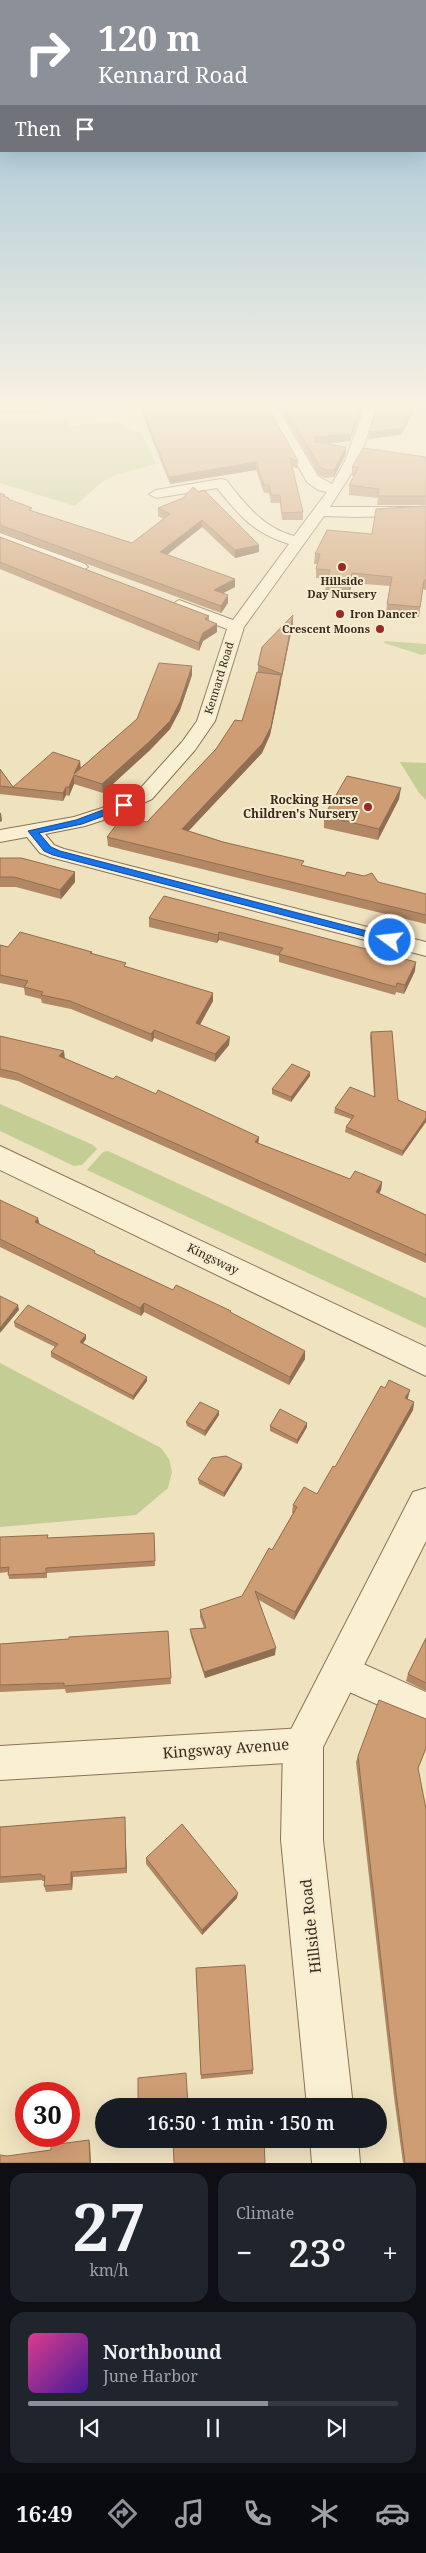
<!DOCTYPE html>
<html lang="en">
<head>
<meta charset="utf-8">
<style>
  :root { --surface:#171b24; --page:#20242c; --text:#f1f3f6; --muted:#9ea1a6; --line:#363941; --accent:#8c9099 }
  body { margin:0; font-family:"Noto Serif",serif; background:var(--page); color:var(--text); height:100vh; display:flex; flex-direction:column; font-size:19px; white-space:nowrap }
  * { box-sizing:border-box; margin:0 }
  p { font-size:16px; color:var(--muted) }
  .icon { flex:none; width:28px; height:28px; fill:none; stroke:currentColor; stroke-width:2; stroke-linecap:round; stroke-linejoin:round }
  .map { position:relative; height:2163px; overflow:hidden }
  .drawer { display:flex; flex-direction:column; gap:10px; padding:10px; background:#0d0f14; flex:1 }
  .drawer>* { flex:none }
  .guide { position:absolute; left:0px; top:0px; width:426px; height:152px; box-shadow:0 5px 20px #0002; background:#8c9099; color:#fff; overflow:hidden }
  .speed { position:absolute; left:15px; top:2082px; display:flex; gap:10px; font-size:25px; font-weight:700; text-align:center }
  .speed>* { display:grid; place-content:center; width:65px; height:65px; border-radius:50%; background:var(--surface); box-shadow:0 5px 20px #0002; line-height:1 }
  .speed .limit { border:8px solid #d22; background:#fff; color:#111 }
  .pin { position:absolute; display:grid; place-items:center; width:42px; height:42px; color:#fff; margin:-21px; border-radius:10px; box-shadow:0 2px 8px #0006 }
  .me { position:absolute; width:55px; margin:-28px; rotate:285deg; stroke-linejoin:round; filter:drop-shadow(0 0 4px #0008) }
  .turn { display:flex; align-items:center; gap:18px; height:105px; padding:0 15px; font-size:22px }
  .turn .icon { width:65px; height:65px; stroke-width:2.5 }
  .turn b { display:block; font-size:35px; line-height:42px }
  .then { display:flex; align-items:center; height:48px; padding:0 15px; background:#0003; gap:10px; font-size:19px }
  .big { font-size:38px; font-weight:600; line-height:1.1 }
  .drawer .card { flex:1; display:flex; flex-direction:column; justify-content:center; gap:8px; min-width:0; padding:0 18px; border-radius:15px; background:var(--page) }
  .drawer .dial { align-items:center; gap:0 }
  .dial b { font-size:65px; line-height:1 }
  .song { display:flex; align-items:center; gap:15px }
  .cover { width:60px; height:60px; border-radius:8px; background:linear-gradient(135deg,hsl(330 70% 55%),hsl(260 70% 35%)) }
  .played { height:5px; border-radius:2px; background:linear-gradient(90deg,var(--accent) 65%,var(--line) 65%) }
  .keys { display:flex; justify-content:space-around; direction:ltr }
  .heat { display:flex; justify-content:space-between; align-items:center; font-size:28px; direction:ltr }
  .drawer .tiles { flex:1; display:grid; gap:10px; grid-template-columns:1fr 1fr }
  .card:last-child { grid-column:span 2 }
  .trip { position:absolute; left:95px; top:2098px; width:292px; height:50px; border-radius:25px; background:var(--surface); box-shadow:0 5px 20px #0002; font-weight:600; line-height:50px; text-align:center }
  .tabs { display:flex; height:80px; justify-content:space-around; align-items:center; background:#090b0e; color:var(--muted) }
  .tabs .icon { width:35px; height:35px }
  .tabs .active { color:var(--accent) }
  .tabs b { font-size:22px; color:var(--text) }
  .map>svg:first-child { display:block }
  .green { fill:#c4cd93 }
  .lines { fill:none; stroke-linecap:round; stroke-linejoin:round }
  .minor-casing { stroke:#887357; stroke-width:2 }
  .tertiary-casing { stroke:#887357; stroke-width:2 }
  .minor { fill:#f9efd2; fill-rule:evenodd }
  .tertiary { fill:#f9efd2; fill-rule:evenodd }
  .wall { fill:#b18764 }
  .shaded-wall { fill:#906e51 }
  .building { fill:#ce9d74; stroke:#906e51 }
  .route { fill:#1a73e8; stroke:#114b97 }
  .poi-dot { fill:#982a26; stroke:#f6eccf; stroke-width:2 }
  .labels { text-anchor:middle; stroke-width:4; stroke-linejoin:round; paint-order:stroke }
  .far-poi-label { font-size:11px; font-weight:bold; fill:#372a1c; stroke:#f6eccf }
  .far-street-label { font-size:11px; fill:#372a1c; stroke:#f6eccf }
  .poi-label { font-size:12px; font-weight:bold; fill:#372a1c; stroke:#f6eccf; text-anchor:end }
  .street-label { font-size:12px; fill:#372a1c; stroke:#f6eccf }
  .near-street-label { font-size:15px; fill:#372a1c; stroke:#f6eccf }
</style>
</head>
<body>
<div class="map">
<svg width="426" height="2163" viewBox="0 0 426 2163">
  <rect width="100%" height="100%" fill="#efe2bf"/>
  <!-- green -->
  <g class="green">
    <polygon points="68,419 69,426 121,421 125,428 142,433 156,464 115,475 102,482 75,506 0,483 0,420"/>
    <polygon points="385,641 426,644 426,654 422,655 384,643"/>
    <polygon points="400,762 426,763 426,800 419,793"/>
    <polygon points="0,1104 93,1145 97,1149 82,1165 74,1166 0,1131"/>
    <polygon points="108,1151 426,1298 426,1328 87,1170 103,1152"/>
    <polygon points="0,1363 161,1448 169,1459 172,1472 168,1488 136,1515 0,1527"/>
  </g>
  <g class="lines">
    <defs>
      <g id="minor">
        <path d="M266,409H278L318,476L332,484L345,461L364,409H376L359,461L330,507H426V515L357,517L324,516L244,627L215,721L195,750L152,799L116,816L85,826L45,834L54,845L64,849L426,942V956L50,857L40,853L27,837L0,842V830L74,817L102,808L138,791L182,742L197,721L227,629L173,608L171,605L179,600L233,620L289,544C253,533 240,516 217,488L156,498L149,494L156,490L221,479L226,480C246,505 262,527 294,536L327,492L318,490L307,482Z"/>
        <polygon points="0,533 85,564 88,567 80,572 75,570 0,542"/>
        <polygon points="341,1654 426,1692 426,1726 329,1683 324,1671 329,1659"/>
        <polygon points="303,1728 315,1733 320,1745 315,1757 303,1762 0,1780 0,1746"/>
      </g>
      <g id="tertiary">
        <polygon points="0,1146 426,1347 426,1376 0,1170"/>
        <polygon points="426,1488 426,1541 323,1747 323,1840 353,2106 307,2106 281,1840 283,1745 413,1492"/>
        <polygon points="310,2139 358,2139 360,2163 312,2163"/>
      </g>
    </defs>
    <!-- minor casing -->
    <use href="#minor" class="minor-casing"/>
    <!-- tertiary casing -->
    <use href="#tertiary" class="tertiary-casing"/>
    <!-- minor -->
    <use href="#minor" class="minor"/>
    <!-- tertiary -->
    <use href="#tertiary" class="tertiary"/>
  </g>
  <!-- wall -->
  <g class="wall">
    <polygon points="0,409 40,409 38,413 0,413"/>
    <polygon points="140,409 269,409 298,461 297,469 292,466 303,512 303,520 282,520 280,503 271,503 269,493 264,493 256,470 170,484"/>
    <polygon points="280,409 362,409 350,441 325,444 346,447 346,454 334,477 325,478 319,475"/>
    <polygon points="421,409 426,409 426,415"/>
    <polygon points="426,457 426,505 377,505 378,498 349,495 349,485 354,476 352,476 352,467"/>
    <polygon points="0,493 5,495 5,497 9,498 10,500 32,511 132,543 164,519 158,516 158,508 183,498 259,552 235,558 202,527 167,555 235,579 235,587 222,593 228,603 221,613 0,532"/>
    <polygon points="426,506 426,590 423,589 419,617 386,614 387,604 390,586 352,583 349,595 325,593 326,584 327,579 316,578 316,569 318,564 314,564 315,554 372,534"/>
    <polygon points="0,537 209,616 209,621 217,624 217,632 203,641 199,651 0,569"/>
    <polygon points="293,615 293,623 270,735 262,753 188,831 304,866 345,876 378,882 426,894 426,924 108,846 107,837 147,822 216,749 242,721 258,672 258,665"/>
    <polygon points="192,666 192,675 180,710 170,729 150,750 103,793 74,784 69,796 66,795 63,801 0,794 0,769 13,787 81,768 137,719"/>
    <polygon points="399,799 378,840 324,828 324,816"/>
    <polygon points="0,858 75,882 61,899 16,887 0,887"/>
    <polygon points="149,918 415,971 404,994 396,992 395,995 279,962 279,956 219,940 217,943 149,927"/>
    <polygon points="0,945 8,947 92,952 92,954 213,1001 200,1025 229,1045 215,1062 154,1038 152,1042 71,1009 42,1003 41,999 25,995 24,988 0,983"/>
    <polygon points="371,1032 398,1100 426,1112 402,1156 345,1132 346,1127 351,1119 334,1113 335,1108 374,1096 370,1037"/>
    <polygon points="0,1036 64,1058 113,1079 156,1094 259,1137 258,1143 350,1179 382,1182 381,1190 379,1194 426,1215 426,1263 18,1081 0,1077"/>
    <polygon points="310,1072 310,1076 291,1102 272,1094 272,1089"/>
    <polygon points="0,1200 39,1224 95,1251 95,1253 173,1290 231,1313 305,1351 305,1359 289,1385 144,1312 141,1316 0,1247"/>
    <polygon points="14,1322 86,1339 83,1343 147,1377 147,1381 133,1400 51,1357 51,1352 55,1347 15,1327"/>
    <polygon points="408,1398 408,1399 414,1402 413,1410 294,1620 259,1600 275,1655 205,1678 191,1636 190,1629 204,1628 200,1617 200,1610 242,1596 272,1550 293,1513 292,1513 293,1505 317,1494 335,1467"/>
    <polygon points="219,1411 219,1415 205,1436 187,1426 186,1422"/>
    <polygon points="307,1423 307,1427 297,1444 270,1431 270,1426"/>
    <polygon points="242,1468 224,1497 199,1484 198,1479"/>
    <polygon points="154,1533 155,1566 47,1573 47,1578 9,1579 8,1572 0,1573 0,1537 48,1538"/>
    <polygon points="168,1631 171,1684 66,1693 65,1689 0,1692 0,1644 69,1639"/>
    <polygon points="426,1638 426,1691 406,1681 408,1674"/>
    <polygon points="426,1719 426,1749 418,1769 426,2163 403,2163 394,2097 356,1762 358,1756"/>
    <polygon points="125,1817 125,1823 127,1873 73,1877 72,1890 46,1892 44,1886 44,1881 42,1881 42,1880 0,1883 0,1827"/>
    <polygon points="146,1858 237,1898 202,1935 146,1864"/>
    <polygon points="196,1968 253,2070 253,2074 201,2079"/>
  </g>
  <!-- shaded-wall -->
  <g class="shaded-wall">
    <polygon points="360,409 362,409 350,441 315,445 315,437"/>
    <polygon points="412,409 415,409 401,435 368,439 369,432"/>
    <polygon points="346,447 346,454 334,477 334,470"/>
    <polygon points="256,462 256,470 170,484 169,477"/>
    <polygon points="202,520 202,527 160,560 160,552"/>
    <polygon points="259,545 259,552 235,558 235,550"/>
    <polygon points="352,573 352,583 349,595 349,585"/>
    <polygon points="235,579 235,587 214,598 214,590"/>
    <polygon points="228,595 228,603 221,613 221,606"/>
    <polygon points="293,615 293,623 281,682 282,674"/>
    <polygon points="217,624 217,632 203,641 199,651 199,643 203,633"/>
    <polygon points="192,666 192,675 180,710 170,729 150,750 103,793 102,784"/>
    <polygon points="281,675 281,683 270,735 262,753 182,838 182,829"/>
    <polygon points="80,761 81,769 74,774"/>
    <polygon points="74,775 74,784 69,796 69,787"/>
    <polygon points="66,787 66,795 63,801 63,793"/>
    <polygon points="401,788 399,799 378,840 379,829"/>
    <polygon points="0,813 1,813 2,821 0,822"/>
    <polygon points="75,872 75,882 61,899 60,890"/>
    <polygon points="219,932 219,940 217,943 218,935"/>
    <polygon points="416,962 415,971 404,994 405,985"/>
    <polygon points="213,993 213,1001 196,1031 196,1023"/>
    <polygon points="154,1030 154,1038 152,1042 151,1034"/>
    <polygon points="230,1037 229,1045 215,1062 215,1054"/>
    <polygon points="64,1051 65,1059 59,1056"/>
    <polygon points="310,1072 310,1076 291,1102 291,1097"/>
    <polygon points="426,1118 426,1122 402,1156 403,1151"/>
    <polygon points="259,1137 258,1145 255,1142"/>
    <polygon points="382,1182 381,1190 375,1200 376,1192"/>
    <polygon points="38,1218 40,1226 35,1222"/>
    <polygon points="144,1303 144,1312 141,1316 140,1308"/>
    <polygon points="18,1305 19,1310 0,1333 0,1328"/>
    <polygon points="86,1335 86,1339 81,1346 80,1342"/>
    <polygon points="305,1351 305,1359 289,1385 290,1377"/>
    <polygon points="147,1377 147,1381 133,1400 133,1396"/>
    <polygon points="410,1390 408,1398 404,1406 405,1398"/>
    <polygon points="414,1402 413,1410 294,1620 295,1612"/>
    <polygon points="219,1411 219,1415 205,1436 205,1431"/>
    <polygon points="307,1423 307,1427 297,1444 297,1440"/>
    <polygon points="242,1464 242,1468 224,1497 224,1493"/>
    <polygon points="276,1648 275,1655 205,1678 204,1672"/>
    <polygon points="125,1817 125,1823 127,1873 126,1868"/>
    <polygon points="71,1872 73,1877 72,1890 71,1884"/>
    <polygon points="238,1893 237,1898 202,1935 202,1930"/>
    <polygon points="89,2140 90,2143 91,2163 90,2163"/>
  </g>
  <!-- building -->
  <g class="building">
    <polygon points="142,409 269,409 298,461 290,458 303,512 282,513 280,495 271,495 269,485 264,485 256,462 169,477"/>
    <polygon points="285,409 360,409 351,434 315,437 315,442 346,447 334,470 325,470 320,467"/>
    <polygon points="376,409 412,409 402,428 369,432"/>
    <polygon points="363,448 426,457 426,496 378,496 379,489 349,485 359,467 352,467"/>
    <polygon points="193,487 199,492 204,490 259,545 235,550 202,520 160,552 235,579 214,590 228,595 221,606 0,525 0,493 5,495 3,496 9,498 8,499 32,508 29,510 132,543 170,514 158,508 183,498"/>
    <polygon points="426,506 426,580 424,580 420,607 387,604 392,577 352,573 349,585 326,584 330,570 316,569 320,554 315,554 327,530 372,534 376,509"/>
    <polygon points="0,537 209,616 205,619 217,624 203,633 199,643 0,562"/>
    <polygon points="293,615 282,674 258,665 262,647"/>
    <polygon points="159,663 192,666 180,702 170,721 149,742 102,784 74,775 69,787 66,787 63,793 0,786 0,769 13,787 53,752 80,761 74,774 137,719"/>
    <polygon points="257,672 281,675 271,727 262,744 182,829 223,842 304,861 301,865 345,876 347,872 364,876 372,873 378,882 426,894 426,915 107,837 123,816 147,822 216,749 235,720 242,721"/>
    <polygon points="347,776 401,788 379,829 324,816"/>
    <polygon points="0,858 21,858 75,872 60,890 14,877 0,877"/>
    <polygon points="164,896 416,962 405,985 397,983 396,987 279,954 283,948 219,932 218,935 149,918"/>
    <polygon points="20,932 92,952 90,953 126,963 124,966 213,993 196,1023 230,1037 215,1054 154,1030 151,1034 70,1001 41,995 43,992 24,987 28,981 0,975 0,945 8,947"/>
    <polygon points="392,1031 398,1100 426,1112 426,1118 403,1151 346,1127 354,1116 335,1108 350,1087 375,1097 371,1032"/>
    <polygon points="0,1036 64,1051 59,1056 113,1079 116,1076 156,1094 158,1090 259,1137 255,1142 350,1179 355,1171 382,1182 376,1192 426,1215 426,1255 17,1073 0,1069"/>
    <polygon points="292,1064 310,1072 291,1097 272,1089"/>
    <polygon points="0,1200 38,1218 35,1222 95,1251 94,1253 173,1290 176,1285 231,1311 230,1312 305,1351 290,1377 144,1303 140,1308 0,1239"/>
    <polygon points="0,1296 18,1305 0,1328"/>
    <polygon points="28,1305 86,1335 80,1342 147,1377 133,1396 51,1352 58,1344 14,1322"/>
    <polygon points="389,1380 410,1390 405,1398 414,1402 295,1612 255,1591 276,1648 204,1672 190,1629 206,1628 200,1610 242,1596 269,1548 272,1550 297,1507 293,1505 304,1487 317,1494 333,1466 335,1467 381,1386 385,1388"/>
    <polygon points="200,1402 219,1411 205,1431 186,1422"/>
    <polygon points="280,1409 307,1423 297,1440 270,1426"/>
    <polygon points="226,1456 242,1464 224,1493 198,1479 212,1458"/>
    <polygon points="154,1533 155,1561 46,1568 46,1573 8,1575 9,1567 0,1568 0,1537 48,1535 47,1538"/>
    <polygon points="168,1631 171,1678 64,1686 64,1683 0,1685 0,1644 69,1639 69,1637"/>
    <polygon points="426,1638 426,1683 408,1674"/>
    <polygon points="379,1700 426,1719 426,1748 418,1768 426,1809 426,2163 405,2163 396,2093 358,1756"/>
    <polygon points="125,1817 126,1868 71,1872 71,1884 44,1886 45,1876 41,1876 41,1874 0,1877 0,1827"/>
    <polygon points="182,1824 238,1893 202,1930 146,1858"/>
    <polygon points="245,1965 253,2070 201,2075 196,1968"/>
    <polygon points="186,2073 188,2106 138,2106 138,2078"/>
    <polygon points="173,2139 264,2139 265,2163 174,2163"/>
    <polygon points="89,2140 90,2163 0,2163 0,2155 7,2156 51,2150 51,2145"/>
  </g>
  <!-- sky -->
  <linearGradient id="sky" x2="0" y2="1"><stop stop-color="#8cb9d5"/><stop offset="0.57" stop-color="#f8f2e2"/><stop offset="1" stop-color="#f8f2e2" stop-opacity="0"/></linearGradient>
  <rect width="426" height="712" fill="url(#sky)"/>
  <!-- route -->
  <polygon class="route" points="124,802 129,805 128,807 82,824 39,833 51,847 60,851 390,937 396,940 390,943 53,855 44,851 28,831 76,820"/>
  <!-- markers -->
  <g class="poi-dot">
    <circle cx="342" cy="567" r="5"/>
    <circle cx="340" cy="614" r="5"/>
    <circle cx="380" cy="629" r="5"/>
    <circle cx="368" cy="807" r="5"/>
  </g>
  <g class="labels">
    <!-- far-poi labels -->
    <g class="far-poi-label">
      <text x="342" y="585">Hillside<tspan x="342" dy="13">Day Nursery</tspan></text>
      <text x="350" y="618" text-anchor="start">Iron Dancer</text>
      <text x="370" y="633" text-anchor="end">Crescent Moons</text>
    </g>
    <!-- far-street labels -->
    <g class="far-street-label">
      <text transform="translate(219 678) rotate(-73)" y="4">Kennard Road</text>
    </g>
    <!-- poi labels -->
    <g class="poi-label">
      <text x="358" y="804">Rocking Horse<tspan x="358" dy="14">Children's Nursery</tspan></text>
    </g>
    <!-- street labels -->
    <g class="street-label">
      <text transform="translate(213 1259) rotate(26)" y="4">Kingsway</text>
    </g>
    <!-- near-street labels -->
    <g class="near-street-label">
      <text transform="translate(226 1749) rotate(-4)" y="5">Kingsway Avenue</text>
      <text transform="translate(311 1926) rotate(-96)" y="5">Hillside Road</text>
    </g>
  </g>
</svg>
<div class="speed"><div class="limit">30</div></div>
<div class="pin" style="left:124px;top:805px;background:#d93025"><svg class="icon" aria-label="arrive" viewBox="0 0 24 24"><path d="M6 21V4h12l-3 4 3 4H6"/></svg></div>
<svg class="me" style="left:390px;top:940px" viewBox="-20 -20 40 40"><circle r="17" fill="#1a73e8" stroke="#fff" stroke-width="3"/><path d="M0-11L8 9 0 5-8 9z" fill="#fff"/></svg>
<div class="trip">16:50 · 1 min · 150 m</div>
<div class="guide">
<div class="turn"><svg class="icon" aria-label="right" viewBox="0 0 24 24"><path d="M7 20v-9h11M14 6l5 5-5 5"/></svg><div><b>120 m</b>Kennard Road</div></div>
<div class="then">Then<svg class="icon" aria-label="arrive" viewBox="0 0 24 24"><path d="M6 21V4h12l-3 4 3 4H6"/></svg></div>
</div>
</div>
<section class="drawer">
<div class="tiles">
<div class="card dial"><b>27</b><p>km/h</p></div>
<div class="card"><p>Climate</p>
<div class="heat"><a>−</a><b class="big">23°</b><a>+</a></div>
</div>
<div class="card">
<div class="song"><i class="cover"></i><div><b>Northbound</b><p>June Harbor</p></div></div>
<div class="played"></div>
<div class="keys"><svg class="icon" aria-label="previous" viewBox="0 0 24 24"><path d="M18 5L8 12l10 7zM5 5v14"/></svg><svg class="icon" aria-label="pause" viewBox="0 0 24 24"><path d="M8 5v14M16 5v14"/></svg><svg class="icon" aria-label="next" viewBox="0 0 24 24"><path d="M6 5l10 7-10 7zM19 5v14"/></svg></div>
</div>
</div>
</section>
<nav class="tabs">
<b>16:49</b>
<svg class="icon active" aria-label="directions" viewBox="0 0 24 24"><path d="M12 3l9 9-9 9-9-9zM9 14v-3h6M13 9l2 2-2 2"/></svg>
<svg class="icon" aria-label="music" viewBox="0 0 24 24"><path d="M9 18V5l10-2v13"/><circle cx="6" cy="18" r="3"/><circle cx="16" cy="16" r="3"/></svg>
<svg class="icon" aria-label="phone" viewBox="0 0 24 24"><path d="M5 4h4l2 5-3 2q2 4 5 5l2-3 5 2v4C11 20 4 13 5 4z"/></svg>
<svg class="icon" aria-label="climate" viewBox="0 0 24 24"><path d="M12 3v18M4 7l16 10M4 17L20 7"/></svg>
<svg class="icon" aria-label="car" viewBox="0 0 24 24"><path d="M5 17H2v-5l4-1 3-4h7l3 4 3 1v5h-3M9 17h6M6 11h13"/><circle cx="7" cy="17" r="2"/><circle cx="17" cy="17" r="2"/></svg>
</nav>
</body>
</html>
